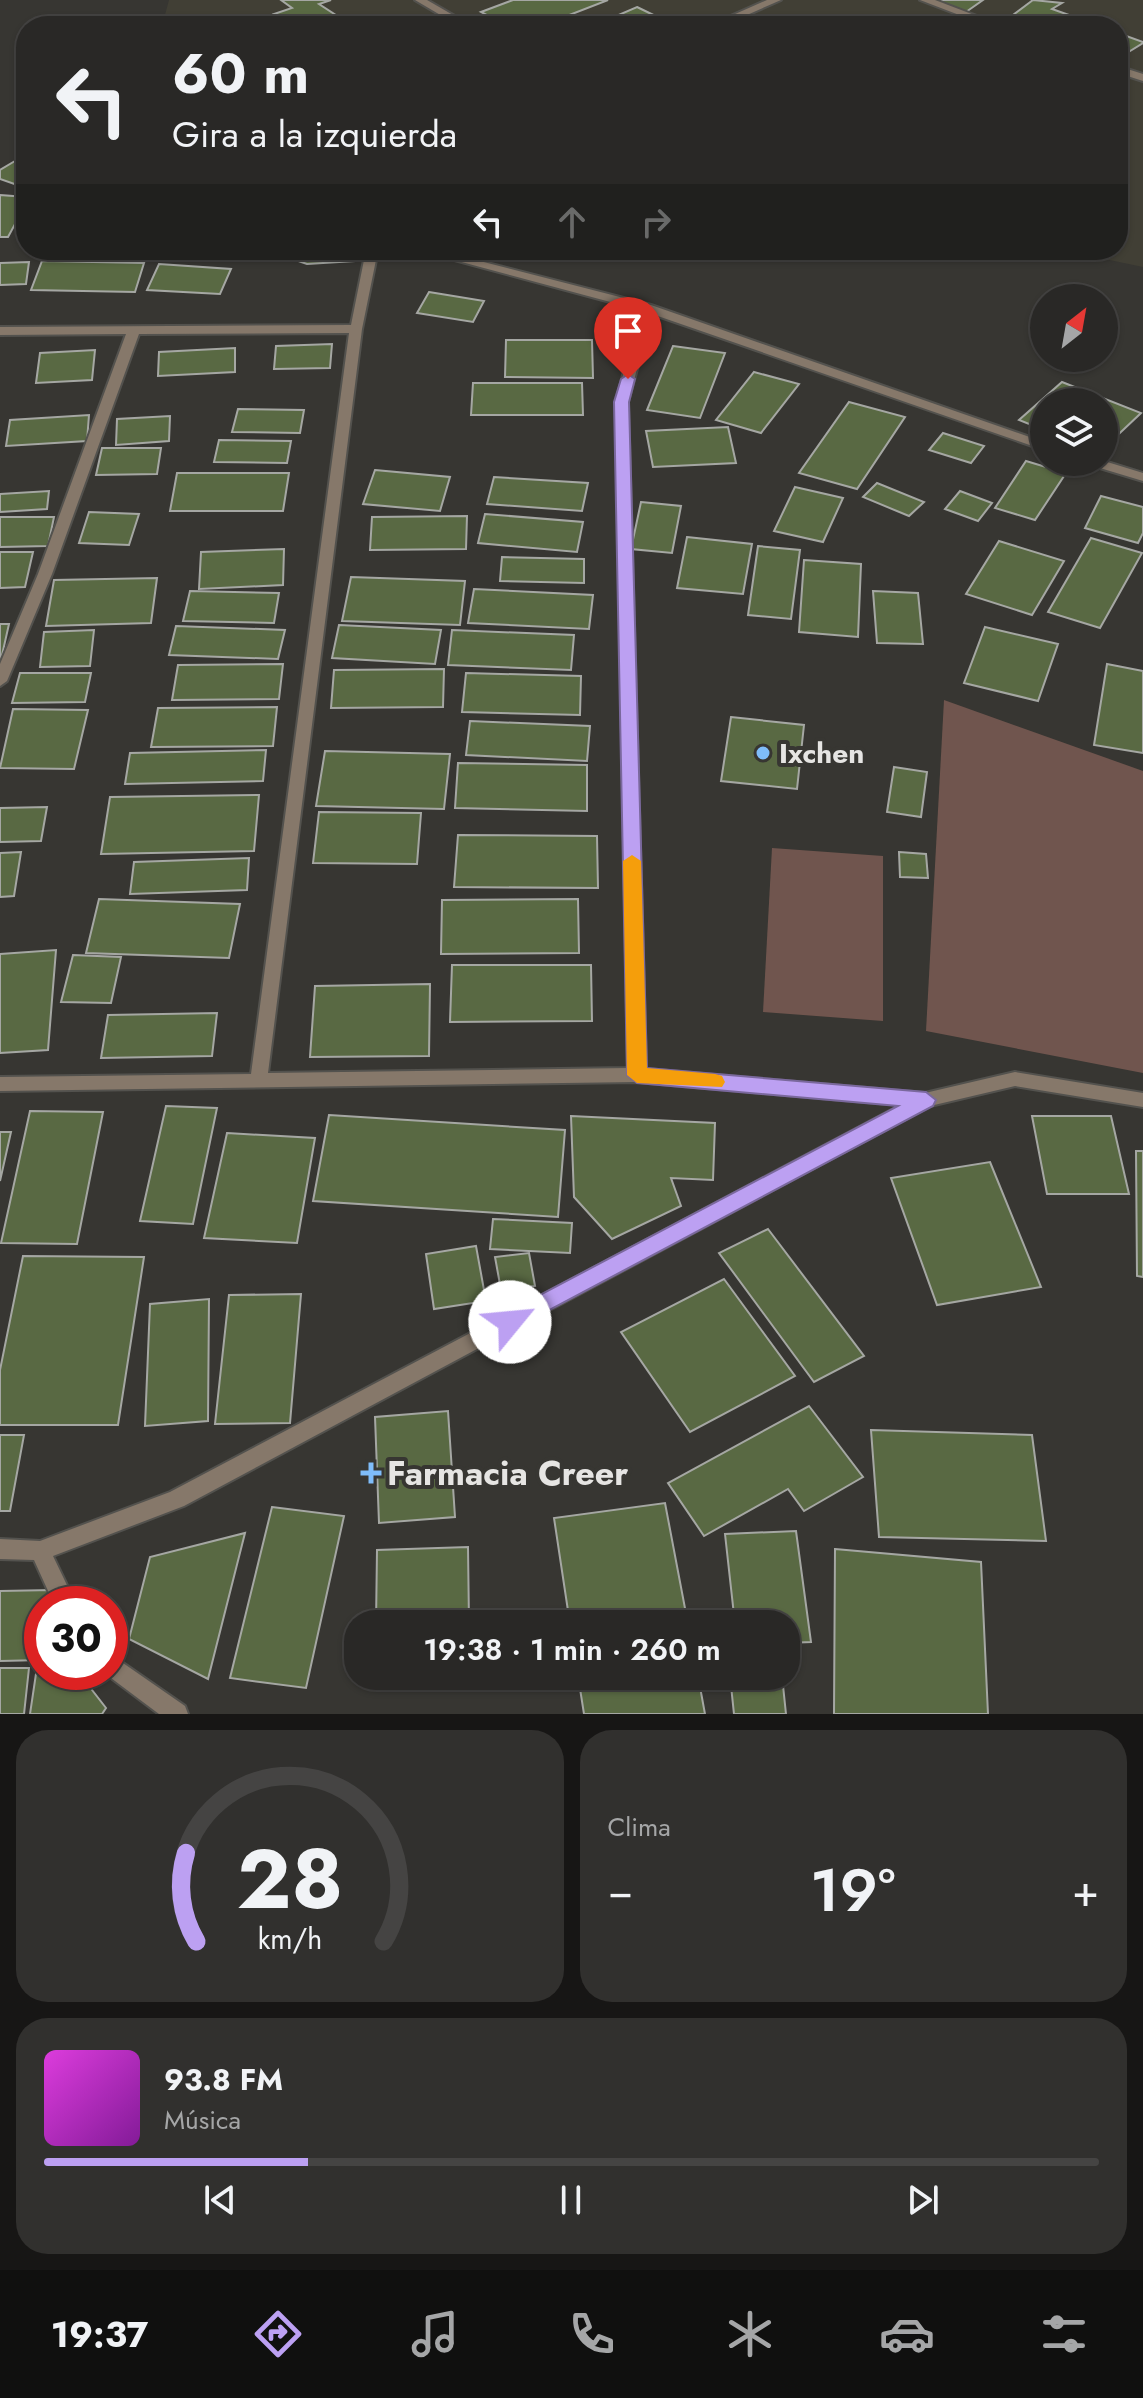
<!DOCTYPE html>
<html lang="es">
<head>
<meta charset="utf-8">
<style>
  :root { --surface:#292826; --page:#31302e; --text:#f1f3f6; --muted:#a5a6a7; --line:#454443; --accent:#bca0f2 }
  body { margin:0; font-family:Jost,sans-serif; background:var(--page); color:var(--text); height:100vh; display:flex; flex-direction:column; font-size:30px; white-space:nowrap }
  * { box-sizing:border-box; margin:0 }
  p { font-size:26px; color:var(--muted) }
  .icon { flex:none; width:44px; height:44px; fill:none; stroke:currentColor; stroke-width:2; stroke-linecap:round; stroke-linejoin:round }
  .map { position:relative; height:1714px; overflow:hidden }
  .panel { display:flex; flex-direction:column; gap:16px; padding:16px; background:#171615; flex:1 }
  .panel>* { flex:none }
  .banner { position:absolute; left:16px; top:16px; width:1112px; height:244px; border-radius:32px; box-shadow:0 2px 6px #0004,0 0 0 2px var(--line); background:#292826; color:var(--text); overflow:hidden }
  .needle { width:52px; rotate:31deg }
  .tools { position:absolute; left:1030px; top:284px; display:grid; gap:16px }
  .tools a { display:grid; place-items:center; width:88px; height:88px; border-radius:50%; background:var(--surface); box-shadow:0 2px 6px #0004,0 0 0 2px var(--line); font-size:40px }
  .speed { position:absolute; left:24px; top:1586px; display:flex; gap:16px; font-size:40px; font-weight:700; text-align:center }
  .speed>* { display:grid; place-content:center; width:104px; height:104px; border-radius:50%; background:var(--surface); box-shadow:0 2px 6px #0004,0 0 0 2px var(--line); line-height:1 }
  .speed .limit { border:12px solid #d22; background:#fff; color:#111 }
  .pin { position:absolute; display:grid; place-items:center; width:68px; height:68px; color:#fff; margin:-82px -34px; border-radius:50% 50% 50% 0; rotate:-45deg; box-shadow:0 0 8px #0007 }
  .pin .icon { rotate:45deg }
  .me { position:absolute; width:88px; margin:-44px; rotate:62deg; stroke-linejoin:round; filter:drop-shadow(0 0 6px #0008) }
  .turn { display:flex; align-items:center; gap:28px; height:168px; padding:0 24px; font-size:36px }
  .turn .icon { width:104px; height:104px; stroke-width:2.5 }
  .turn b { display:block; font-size:56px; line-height:68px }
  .lanes { display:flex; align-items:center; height:76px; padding:0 24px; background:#0003; justify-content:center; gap:40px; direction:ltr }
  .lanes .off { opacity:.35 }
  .big { font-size:60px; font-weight:600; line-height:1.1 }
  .panel .widget { flex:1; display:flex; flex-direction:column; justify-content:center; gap:12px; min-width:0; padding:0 28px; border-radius:32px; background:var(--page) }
  .panel .dial { align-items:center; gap:0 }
  .dial svg { height:208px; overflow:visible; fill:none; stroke:var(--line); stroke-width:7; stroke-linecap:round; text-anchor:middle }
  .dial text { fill:var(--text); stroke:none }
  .song { display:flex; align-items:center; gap:24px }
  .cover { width:96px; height:96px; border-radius:12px; background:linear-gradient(135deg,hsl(300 70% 55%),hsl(290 70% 35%)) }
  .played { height:8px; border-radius:4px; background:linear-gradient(90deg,var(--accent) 25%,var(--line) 25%) }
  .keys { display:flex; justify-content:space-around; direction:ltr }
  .heat { display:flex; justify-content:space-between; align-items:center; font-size:44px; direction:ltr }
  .panel .tiles { flex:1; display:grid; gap:16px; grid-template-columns:1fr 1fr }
  .widget:last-child { grid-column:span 2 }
  .trip { position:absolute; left:344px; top:1610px; width:456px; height:80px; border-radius:32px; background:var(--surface); box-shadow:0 2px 6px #0004,0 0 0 2px var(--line); font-weight:600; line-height:80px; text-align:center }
  .menu { display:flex; height:128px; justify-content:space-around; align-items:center; background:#10100f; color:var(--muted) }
  .menu .icon { width:56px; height:56px }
  .menu .current { color:var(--accent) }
  .menu b { font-size:36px; color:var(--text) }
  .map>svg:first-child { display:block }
  .built { fill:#413f35 }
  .green { fill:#70554e }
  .building { fill:#596943; stroke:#a5a7a3; stroke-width:2 }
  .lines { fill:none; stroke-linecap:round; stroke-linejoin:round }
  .service-casing { stroke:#53524e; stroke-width:4 }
  .minor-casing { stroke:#53524e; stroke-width:4 }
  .service { fill:#86786a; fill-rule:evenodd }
  .minor { fill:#86786a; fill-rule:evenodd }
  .route { fill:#bca0f2; stroke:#7a689d; stroke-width:2 }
  .slow { fill:#f59e0b }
  .poi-dot { fill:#7fbdfa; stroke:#373632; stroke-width:3 }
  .labels { text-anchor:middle; stroke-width:8; stroke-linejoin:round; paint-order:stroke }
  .poi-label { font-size:28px; font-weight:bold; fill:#e6e5e3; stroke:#373632; text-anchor:start }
  .near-poi-label { font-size:34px; font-weight:bold; fill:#e6e5e3; stroke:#373632; text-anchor:start }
</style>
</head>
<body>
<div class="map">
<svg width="1143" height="1714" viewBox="0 0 1143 1714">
  <rect width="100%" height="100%" fill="#373632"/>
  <!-- built -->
  <polygon class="built" points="169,0 1143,0 1143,267 1062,250 1118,250 1118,26 162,26"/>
  <!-- green -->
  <g class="green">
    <polygon points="944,700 1143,771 1143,1073 926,1031"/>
    <polygon points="772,848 883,856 883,1021 763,1012"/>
  </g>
  <!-- building -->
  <g class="building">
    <polygon points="281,0 331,0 319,4 345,21 330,26 293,26 274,14 292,8"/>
    <polygon points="513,0 608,0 541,26 507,26 481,12"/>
    <polygon points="932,0 983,0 966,12"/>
    <polygon points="1033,0 1062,3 1052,9 1100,26 1033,26 1009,18"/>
    <polygon points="637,7 670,23 593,26"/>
    <polygon points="1118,33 1143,42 1143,43 1122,56 1118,55"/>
    <polygon points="15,161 26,164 26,188 0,179 0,170"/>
    <polygon points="0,195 26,197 26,204 8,237 0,237"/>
    <polygon points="359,250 355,261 307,264 269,251"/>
    <polygon points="42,261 144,263 135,292 31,290"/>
    <polygon points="29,262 26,284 0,285 0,263"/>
    <polygon points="159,264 231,269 220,294 147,290"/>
    <polygon points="429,292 484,301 473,322 417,313"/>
    <polygon points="506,340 592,340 593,378 505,377"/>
    <polygon points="332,344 330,368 274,369 276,346"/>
    <polygon points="673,346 725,353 700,418 647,410"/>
    <polygon points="235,348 235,372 158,376 159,352"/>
    <polygon points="95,350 92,380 36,383 40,353"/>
    <polygon points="754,372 799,384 761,433 716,420"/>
    <polygon points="1062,382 1141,413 1104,448 1104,402 1044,402 1044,430 1019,420"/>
    <polygon points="473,383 582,383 583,415 471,415"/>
    <polygon points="849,402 905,417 857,489 799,473"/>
    <polygon points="238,409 304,410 300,433 232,432"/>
    <polygon points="89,415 87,441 6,446 10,420"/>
    <polygon points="170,416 169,441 116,445 117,419"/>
    <polygon points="728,427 736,463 653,467 646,431"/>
    <polygon points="943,433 984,446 971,463 929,450"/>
    <polygon points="219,440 291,441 287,463 214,462"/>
    <polygon points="102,448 161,448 157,474 96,475"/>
    <polygon points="1026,461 1066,473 1035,520 995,508"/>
    <polygon points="375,470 450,477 440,511 363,504"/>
    <polygon points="177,473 289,473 283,511 170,511"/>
    <polygon points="494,477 588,483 582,511 487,504"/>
    <polygon points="877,483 924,502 909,516 863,497"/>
    <polygon points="795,487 843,498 823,542 774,531"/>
    <polygon points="49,491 47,509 0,512 0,494"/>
    <polygon points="960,491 992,503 978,521 945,509"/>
    <polygon points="1101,496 1143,507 1143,533 1138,543 1085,528"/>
    <polygon points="641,502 681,506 672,553 631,549"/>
    <polygon points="89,512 139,514 129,545 79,543"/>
    <polygon points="485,514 583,522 577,552 478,543"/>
    <polygon points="467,516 466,549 370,550 372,517"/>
    <polygon points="0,517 54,517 48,546 0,547"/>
    <polygon points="687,537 752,544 743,594 677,588"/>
    <polygon points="1091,538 1142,553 1100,628 1048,612"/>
    <polygon points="999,541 1064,561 1032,615 966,594"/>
    <polygon points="758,546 800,550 791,619 748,615"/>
    <polygon points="284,549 283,585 199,589 201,552"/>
    <polygon points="0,552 33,552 25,587 0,588"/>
    <polygon points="502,557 584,559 584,583 500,581"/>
    <polygon points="804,560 861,564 858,637 799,632"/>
    <polygon points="351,577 465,581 460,625 342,621"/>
    <polygon points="157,578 151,623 46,626 54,580"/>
    <polygon points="474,589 593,595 589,629 468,623"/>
    <polygon points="190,591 279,593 274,623 183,621"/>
    <polygon points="873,591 918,593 923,644 877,643"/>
    <polygon points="0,624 9,624 0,664"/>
    <polygon points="339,625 441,630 435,664 332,658"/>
    <polygon points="176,626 285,630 278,659 169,655"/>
    <polygon points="985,627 1058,644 1038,701 964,683"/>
    <polygon points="94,630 90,666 40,667 44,632"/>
    <polygon points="452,630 574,635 571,670 448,665"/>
    <polygon points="283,664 279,699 172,700 178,665"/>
    <polygon points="1107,664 1143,671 1143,753 1094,745"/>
    <polygon points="444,669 443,707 331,708 334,670"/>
    <polygon points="20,673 91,673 85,702 12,703"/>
    <polygon points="466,673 581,676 580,715 462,712"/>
    <polygon points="277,707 273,746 151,747 158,708"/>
    <polygon points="13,709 88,710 74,769 0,768"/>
    <polygon points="731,717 804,725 797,789 721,781"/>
    <polygon points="470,721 590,726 587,761 466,755"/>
    <polygon points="266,750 263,781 125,784 130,753"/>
    <polygon points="325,751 450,754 444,809 316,806"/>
    <polygon points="458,763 587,765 587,811 455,808"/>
    <polygon points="894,767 927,772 921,817 887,812"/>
    <polygon points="259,795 254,851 101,854 110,797"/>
    <polygon points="47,807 41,841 0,842 0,808"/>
    <polygon points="319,812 421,813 417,864 313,863"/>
    <polygon points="458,835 597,836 598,888 454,887"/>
    <polygon points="21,852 14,896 0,897 0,853"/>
    <polygon points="899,852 926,854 928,878 900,877"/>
    <polygon points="249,858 247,890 130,894 134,862"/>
    <polygon points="99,899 240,904 229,958 86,953"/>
    <polygon points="578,899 579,953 441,954 442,900"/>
    <polygon points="56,950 48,1050 0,1053 0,954"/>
    <polygon points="73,955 121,957 111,1003 61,1002"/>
    <polygon points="452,965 591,965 592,1021 450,1022"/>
    <polygon points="430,984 429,1056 310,1057 315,986"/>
    <polygon points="217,1013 212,1056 101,1058 108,1015"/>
    <polygon points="166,1106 217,1108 193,1224 140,1221"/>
    <polygon points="30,1111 103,1112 77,1244 1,1243"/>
    <polygon points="329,1115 565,1130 558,1217 313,1201"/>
    <polygon points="571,1116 715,1123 713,1180 671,1178 681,1206 612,1239 574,1197"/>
    <polygon points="1032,1116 1111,1116 1129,1194 1047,1194"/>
    <polygon points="0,1132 11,1132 0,1181"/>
    <polygon points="227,1133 315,1138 297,1243 204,1238"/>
    <polygon points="1136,1151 1143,1151 1143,1277 1137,1276"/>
    <polygon points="990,1162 1041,1287 937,1305 891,1178"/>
    <polygon points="493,1219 572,1223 570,1253 490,1249"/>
    <polygon points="768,1229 864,1356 814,1382 719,1253"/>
    <polygon points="476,1246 486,1301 434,1309 426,1254"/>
    <polygon points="529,1253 535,1286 501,1290 495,1257"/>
    <polygon points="23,1256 144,1257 118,1425 0,1425 0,1370"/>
    <polygon points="724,1279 795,1376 690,1432 621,1332"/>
    <polygon points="301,1294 290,1423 215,1424 229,1295"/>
    <polygon points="209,1299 208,1421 145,1426 150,1304"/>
    <polygon points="809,1406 863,1477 804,1511 788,1489 704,1536 668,1483"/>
    <polygon points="448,1411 455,1517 379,1523 375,1417"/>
    <polygon points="871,1430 1032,1435 1046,1541 879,1537"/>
    <polygon points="0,1435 24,1435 10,1511 0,1511"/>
    <polygon points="665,1503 688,1624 570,1624 554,1518"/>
    <polygon points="272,1507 344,1516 306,1688 230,1678"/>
    <polygon points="796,1531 811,1642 786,1643 786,1624 735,1624 725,1534"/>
    <polygon points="245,1533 208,1679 129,1639 150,1557"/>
    <polygon points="468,1547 469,1624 376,1624 377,1550"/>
    <polygon points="835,1549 981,1562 988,1714 834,1714"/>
    <polygon points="53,1590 50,1604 42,1604 42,1660 0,1661 0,1591"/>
    <polygon points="37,1667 42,1667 42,1672 78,1672 106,1708 102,1714 30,1714"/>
    <polygon points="0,1668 29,1668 24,1714 0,1714"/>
    <polygon points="578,1676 698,1676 705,1714 584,1714"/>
    <polygon points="730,1676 782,1676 786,1714 734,1714"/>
  </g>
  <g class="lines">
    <defs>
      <g id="service">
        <polygon points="415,0 427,0 472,26 459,26"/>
        <polygon points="767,0 781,0 722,26 708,26"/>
        <polygon points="920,0 935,0 1003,26 988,26"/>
        <polygon points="1118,66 1143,74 1143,81 1118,73"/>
      </g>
      <g id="minor">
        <polygon points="366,250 378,250 362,329 268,1073 628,1068 616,402 640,310 417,250 437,250 651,305 1044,442 1044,450 652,314 628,402 646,1069 925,1093 1015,1072 1143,1093 1143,1107 1015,1086 930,1106 184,1506 53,1556 76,1604 54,1604 34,1560 0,1559 0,1539 40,1541 170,1492 901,1105 637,1082 0,1091 0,1077 251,1074 349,333 139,334 52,574 7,681 0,686 0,664 38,574 126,334 0,335 0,327 351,325"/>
        <polygon points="1104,461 1143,473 1143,481 1090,465 1088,462"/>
        <polygon points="110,1654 185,1706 188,1714 159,1714 103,1672 110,1672"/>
      </g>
    </defs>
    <!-- service casing -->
    <use href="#service" class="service-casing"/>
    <!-- minor casing -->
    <use href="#minor" class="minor-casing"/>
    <!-- service -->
    <use href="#service" class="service"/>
    <!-- minor -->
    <use href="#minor" class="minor"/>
  </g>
  <!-- route -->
  <polygon class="route" points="628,374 635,379 629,402 647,1068 926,1092 936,1100 933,1106 510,1331 502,1328 499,1322 502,1315 898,1106 637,1083 627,1075 614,402 621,379"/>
  <!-- slow -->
  <polygon class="slow" points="632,855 641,861 647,1068 715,1074 722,1076 725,1082 722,1087 637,1083 627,1075 623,861"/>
  <!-- markers -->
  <g class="poi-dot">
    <circle cx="763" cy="753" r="8"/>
    <path d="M367 1461h8v8h8v8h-8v8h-8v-8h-8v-8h8z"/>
  </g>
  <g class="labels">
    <!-- poi labels -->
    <g class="poi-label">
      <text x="779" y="763">Ixchen</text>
    </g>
    <!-- near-poi labels -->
    <g class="near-poi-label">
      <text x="387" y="1485">Farmacia Creer</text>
    </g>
  </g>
</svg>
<div class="tools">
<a><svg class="needle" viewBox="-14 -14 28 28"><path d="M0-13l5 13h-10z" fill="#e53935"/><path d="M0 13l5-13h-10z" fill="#a5a6a7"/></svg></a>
<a><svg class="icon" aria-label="layers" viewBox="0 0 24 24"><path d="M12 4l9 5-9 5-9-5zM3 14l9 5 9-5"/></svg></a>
</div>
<div class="speed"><div class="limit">30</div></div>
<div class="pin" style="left:628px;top:379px;background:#d93025"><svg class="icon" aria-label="arrive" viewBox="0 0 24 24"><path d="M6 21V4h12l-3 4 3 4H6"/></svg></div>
<svg class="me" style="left:510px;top:1322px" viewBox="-20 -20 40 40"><circle r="19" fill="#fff"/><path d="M0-13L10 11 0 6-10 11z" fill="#bca0f2"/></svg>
<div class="trip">19:38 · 1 min · 260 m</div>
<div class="banner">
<div class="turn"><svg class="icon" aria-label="left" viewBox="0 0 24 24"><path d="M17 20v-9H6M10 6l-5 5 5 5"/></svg><div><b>60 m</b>Gira a la izquierda</div></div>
<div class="lanes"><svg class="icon" aria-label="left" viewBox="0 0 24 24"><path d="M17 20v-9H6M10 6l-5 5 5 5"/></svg><svg class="icon off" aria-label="ahead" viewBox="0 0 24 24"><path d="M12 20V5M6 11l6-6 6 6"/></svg><svg class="icon off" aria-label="right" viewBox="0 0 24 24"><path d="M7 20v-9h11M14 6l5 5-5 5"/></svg></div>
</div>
</div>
<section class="panel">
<div class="tiles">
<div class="widget dial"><svg viewBox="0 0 100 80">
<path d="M14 69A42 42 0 1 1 86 69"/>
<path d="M14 69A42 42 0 0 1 10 35" stroke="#bca0f2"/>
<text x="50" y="56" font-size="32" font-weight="700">28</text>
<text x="50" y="72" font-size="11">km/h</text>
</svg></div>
<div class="widget"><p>Clima</p>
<div class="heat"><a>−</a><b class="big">19°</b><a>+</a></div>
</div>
<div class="widget">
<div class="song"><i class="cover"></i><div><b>93.8 FM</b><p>Música</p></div></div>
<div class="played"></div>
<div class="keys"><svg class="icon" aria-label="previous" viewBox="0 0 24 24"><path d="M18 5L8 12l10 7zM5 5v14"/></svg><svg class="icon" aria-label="pause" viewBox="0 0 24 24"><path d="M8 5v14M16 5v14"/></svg><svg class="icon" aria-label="next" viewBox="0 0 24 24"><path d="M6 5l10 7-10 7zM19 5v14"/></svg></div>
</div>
</div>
</section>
<nav class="menu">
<b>19:37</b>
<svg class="icon current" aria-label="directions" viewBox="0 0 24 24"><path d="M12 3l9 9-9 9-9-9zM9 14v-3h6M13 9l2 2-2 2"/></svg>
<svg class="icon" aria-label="music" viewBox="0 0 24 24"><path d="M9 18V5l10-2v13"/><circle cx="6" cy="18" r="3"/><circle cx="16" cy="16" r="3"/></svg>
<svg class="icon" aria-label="phone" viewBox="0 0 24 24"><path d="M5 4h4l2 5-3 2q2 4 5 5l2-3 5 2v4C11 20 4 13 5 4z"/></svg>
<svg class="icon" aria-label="climate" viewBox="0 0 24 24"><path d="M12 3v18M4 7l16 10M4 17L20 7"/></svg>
<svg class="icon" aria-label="car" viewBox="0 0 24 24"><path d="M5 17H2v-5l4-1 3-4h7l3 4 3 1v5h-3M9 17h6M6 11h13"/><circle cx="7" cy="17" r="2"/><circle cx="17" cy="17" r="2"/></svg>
<svg class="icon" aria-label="filters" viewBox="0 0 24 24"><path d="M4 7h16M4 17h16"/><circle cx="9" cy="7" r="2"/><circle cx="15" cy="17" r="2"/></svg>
</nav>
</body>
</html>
